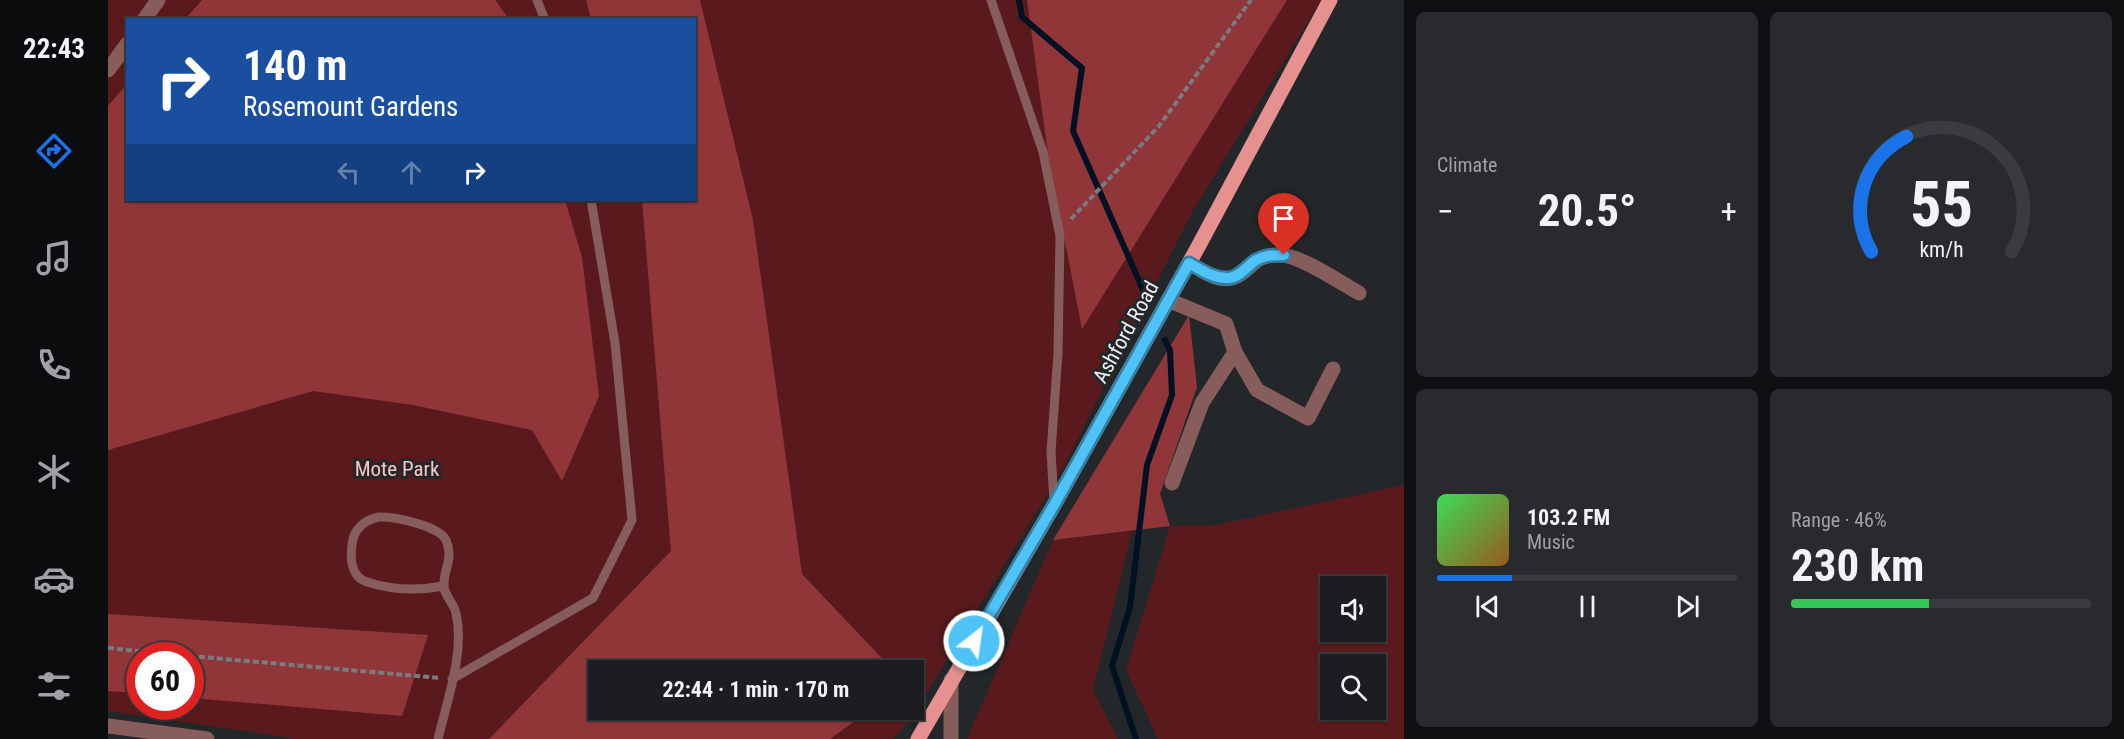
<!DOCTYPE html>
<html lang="en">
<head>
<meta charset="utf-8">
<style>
  :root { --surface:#1b1d20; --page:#282a2d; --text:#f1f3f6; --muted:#a0a2a5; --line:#393b3e; --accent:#1a73e8 }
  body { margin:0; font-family:"Roboto Condensed",sans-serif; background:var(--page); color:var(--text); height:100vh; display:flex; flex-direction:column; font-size:22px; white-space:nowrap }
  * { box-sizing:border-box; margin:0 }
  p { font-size:20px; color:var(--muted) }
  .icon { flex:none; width:33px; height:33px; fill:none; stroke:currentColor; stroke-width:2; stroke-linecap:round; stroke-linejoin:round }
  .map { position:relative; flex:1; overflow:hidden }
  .sheet { display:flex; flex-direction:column; gap:12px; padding:12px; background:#0f1012; width:720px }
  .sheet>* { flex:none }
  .top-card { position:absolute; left:18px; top:18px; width:570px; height:183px; border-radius:0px; box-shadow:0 2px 4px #0004,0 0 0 2px var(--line); background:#1a4fa0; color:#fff; overflow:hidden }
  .tools { position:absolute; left:1212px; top:576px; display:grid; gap:12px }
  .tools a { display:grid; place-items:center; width:66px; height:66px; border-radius:0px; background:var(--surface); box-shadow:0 2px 4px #0004,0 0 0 2px var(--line); font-size:30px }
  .speed { position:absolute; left:18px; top:642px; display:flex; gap:12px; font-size:30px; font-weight:700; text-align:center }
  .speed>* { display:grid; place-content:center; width:78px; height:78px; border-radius:50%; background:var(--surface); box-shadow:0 2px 4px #0004,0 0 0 2px var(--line); line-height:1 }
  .speed .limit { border:9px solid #d22; background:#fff; color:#111 }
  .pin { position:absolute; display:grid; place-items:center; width:51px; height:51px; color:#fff; margin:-62px -26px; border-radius:50% 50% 50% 0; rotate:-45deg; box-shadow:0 0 6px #0007 }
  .pin .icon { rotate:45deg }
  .me { position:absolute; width:66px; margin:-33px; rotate:30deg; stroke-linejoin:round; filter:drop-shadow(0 0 4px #0008) }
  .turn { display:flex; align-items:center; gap:21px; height:126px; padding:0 18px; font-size:27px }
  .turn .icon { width:78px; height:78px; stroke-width:2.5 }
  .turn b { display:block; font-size:42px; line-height:51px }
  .lanes { display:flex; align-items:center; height:57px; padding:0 18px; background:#0003; justify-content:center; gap:30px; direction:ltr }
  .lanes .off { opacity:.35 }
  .big { font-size:45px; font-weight:700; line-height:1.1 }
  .sheet .widget { flex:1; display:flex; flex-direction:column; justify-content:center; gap:9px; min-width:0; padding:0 21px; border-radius:9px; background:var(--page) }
  .sheet .dial { align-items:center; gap:0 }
  .dial svg { height:156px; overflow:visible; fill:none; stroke:var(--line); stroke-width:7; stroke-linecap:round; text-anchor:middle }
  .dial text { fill:var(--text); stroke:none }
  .song { display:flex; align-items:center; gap:18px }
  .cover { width:72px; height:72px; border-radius:9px; background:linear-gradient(135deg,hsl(130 70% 55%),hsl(30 70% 35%)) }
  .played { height:6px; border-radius:3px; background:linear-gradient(90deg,var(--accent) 25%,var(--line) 25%) }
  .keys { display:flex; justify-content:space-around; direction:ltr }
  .heat { display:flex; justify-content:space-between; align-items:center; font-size:33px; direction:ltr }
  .charge { height:9px; border-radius:4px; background:linear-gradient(90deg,#34c759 46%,var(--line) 0) }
  .sheet .tiles { flex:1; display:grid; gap:12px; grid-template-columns:repeat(2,1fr) }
  .trip { position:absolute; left:480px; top:660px; width:336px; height:60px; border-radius:0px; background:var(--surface); box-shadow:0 2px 4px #0004,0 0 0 2px var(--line); font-weight:700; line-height:60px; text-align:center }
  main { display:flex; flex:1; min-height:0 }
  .dock { display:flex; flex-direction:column; width:108px; justify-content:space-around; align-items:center; background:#0b0c0d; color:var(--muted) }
  .dock .icon { width:42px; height:42px }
  .dock .selected { color:var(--accent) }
  .dock b { font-size:27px; color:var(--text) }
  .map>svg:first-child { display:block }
  .green { fill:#5a1a1d; fill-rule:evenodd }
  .forest { fill:#903639 }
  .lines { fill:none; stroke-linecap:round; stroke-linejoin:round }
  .stream { stroke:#001124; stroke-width:6 }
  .path { stroke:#797c7e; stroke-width:4; stroke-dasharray:6 3; stroke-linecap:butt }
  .service { stroke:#865d5b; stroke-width:9 }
  .minor { stroke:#865d5b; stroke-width:15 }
  .tertiary { stroke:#865d5b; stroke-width:15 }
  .primary { stroke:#e6918f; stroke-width:15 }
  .route-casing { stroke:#337fa1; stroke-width:15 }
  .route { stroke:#4fc3f7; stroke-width:10 }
  .labels { text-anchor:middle; stroke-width:6; stroke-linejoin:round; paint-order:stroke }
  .street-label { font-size:21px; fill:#f0f3f5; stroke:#24272a }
  .park-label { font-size:21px; fill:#fac5c2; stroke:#24272a }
</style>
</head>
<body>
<main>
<nav class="dock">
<b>22:43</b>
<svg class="icon selected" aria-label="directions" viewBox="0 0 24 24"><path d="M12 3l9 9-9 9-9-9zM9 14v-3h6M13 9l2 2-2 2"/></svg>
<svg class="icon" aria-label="music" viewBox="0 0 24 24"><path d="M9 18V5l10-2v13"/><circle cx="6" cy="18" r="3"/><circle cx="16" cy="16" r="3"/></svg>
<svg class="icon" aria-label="phone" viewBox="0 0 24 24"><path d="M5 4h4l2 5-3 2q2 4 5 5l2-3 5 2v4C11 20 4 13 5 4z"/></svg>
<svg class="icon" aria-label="climate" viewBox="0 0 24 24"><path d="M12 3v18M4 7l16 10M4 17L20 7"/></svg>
<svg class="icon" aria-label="car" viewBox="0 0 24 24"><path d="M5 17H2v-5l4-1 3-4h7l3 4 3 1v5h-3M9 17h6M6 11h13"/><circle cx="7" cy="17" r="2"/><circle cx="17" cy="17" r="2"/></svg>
<svg class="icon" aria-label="filters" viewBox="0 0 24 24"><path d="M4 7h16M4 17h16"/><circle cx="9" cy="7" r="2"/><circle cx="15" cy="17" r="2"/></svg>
</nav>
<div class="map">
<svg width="1296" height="739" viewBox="0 0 1296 739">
  <rect width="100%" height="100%" fill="#24272a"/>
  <!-- green -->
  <g class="green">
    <path d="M0,0H1213L1083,214L955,468L806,714L785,739H190L0,711ZM20,20H586V200H20ZM32,656H82V706H32ZM490,670H806V710H490Z"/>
    <path d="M1296,485V739H1050L1018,670L1062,526L1108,525ZM1222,586H1268V632H1222ZM1222,664H1268V710H1222Z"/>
    <polygon points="1024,531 985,690 1010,739 859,739 945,540"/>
  </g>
  <!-- forest -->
  <g class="forest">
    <polygon points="94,0 387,0 401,19 77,19"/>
    <polygon points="478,0 592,0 645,220 694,574 785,670 490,670 490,710 762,710 722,739 381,739 563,551 534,200 586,200 586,20 483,19"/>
    <polygon points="919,0 1179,0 974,329 940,154"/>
    <polygon points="19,84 20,200 457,200 474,257 491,396 454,481 424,430 305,405 205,391 0,450 0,106"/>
    <polygon points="1081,315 1089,387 1052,494 1062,526 945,540"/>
    <polygon points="0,614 320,635 294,716 83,698 82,656 32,656 31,693 0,691"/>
  </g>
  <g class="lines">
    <!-- stream -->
    <g class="stream">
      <polyline points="911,0 914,17 974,68 965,131 1040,301"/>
      <polyline points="1028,739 1004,666 1022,607 1039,465 1064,395 1062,350 1057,340"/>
    </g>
    <!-- path -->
    <g class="path">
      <polyline points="963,219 1051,126 1143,0"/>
      <polyline points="0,648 79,656"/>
      <polyline points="82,656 332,678"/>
    </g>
    <!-- service -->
    <g class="service">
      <polyline points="429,0 437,20"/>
      <polyline points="883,0 935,152 952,236 950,353 943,452 946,502"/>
      <polyline points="344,679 485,598 524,520 507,343 483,200"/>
      <path d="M330,739C339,701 357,652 348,613C346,604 335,594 336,584C336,567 346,559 338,540C331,526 286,516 271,517C259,519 248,527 245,539C242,554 241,576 259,582C284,590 310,591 335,586"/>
    </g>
    <!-- minor -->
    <g class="minor">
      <polyline points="36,20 50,0"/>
      <polyline points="0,70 20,43"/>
      <path d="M1081,263C1093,270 1109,282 1124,278C1144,272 1143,254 1172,255C1192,255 1233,283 1251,293"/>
      <polyline points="1060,300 1118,324 1127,352 1149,390 1200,418 1225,369"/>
      <polyline points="1064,483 1094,403 1127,352"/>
      <polyline points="843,680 843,739"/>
    </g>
    <!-- tertiary -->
    <polyline class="tertiary" points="0,726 99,739"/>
    <!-- primary -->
    <polyline class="primary" points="810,739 946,505 1090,247 1222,0"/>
  </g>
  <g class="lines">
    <defs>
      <path id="route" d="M866,641L946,505L1081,263C1093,270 1106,279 1121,278C1132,277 1139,266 1148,260C1157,255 1165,255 1176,255"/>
    </defs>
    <!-- route casing -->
    <use href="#route" class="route-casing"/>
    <!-- route -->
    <use href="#route" class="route"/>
  </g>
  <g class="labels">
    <!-- street labels -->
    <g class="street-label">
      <text transform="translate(1018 332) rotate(-61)" y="7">Ashford Road</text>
    </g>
    <!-- park labels -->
    <g class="park-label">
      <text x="289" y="476">Mote Park</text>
    </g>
  </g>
</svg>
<div class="tools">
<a><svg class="icon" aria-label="sound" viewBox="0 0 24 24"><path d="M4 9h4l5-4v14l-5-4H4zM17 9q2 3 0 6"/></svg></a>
<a><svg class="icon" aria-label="search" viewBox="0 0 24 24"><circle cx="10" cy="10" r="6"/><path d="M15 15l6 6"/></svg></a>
</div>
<div class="speed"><div class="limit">60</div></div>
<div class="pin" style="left:1176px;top:255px;background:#d93025"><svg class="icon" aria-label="arrive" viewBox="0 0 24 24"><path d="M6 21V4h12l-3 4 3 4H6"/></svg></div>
<svg class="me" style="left:866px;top:641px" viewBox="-20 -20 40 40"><circle r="17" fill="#4fc3f7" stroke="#fff" stroke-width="3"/><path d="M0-11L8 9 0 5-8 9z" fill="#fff"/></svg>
<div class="trip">22:44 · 1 min · 170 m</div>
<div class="top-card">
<div class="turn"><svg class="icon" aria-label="right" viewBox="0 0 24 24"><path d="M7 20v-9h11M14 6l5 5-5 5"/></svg><div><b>140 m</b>Rosemount Gardens</div></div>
<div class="lanes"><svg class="icon off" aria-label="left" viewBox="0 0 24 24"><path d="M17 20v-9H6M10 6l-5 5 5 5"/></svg><svg class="icon off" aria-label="ahead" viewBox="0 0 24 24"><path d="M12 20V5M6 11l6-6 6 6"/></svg><svg class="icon" aria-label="right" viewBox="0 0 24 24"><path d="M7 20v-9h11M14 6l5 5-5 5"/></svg></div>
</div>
</div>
<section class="sheet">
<div class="tiles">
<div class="widget"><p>Climate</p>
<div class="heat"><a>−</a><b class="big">20.5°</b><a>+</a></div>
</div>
<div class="widget dial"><svg viewBox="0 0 100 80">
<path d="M14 69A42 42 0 1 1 86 69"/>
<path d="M14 69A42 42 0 0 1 32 10" stroke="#1a73e8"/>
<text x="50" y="56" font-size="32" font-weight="700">55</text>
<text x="50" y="72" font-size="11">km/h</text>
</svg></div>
<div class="widget">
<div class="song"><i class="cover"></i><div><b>103.2 FM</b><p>Music</p></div></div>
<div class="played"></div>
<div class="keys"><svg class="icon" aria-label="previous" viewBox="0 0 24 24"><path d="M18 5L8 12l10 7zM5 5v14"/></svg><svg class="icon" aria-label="pause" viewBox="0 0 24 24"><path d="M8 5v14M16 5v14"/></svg><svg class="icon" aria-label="next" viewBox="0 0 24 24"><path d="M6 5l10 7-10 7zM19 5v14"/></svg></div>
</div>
<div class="widget"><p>Range · 46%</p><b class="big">230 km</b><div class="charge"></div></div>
</div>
</section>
</main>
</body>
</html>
